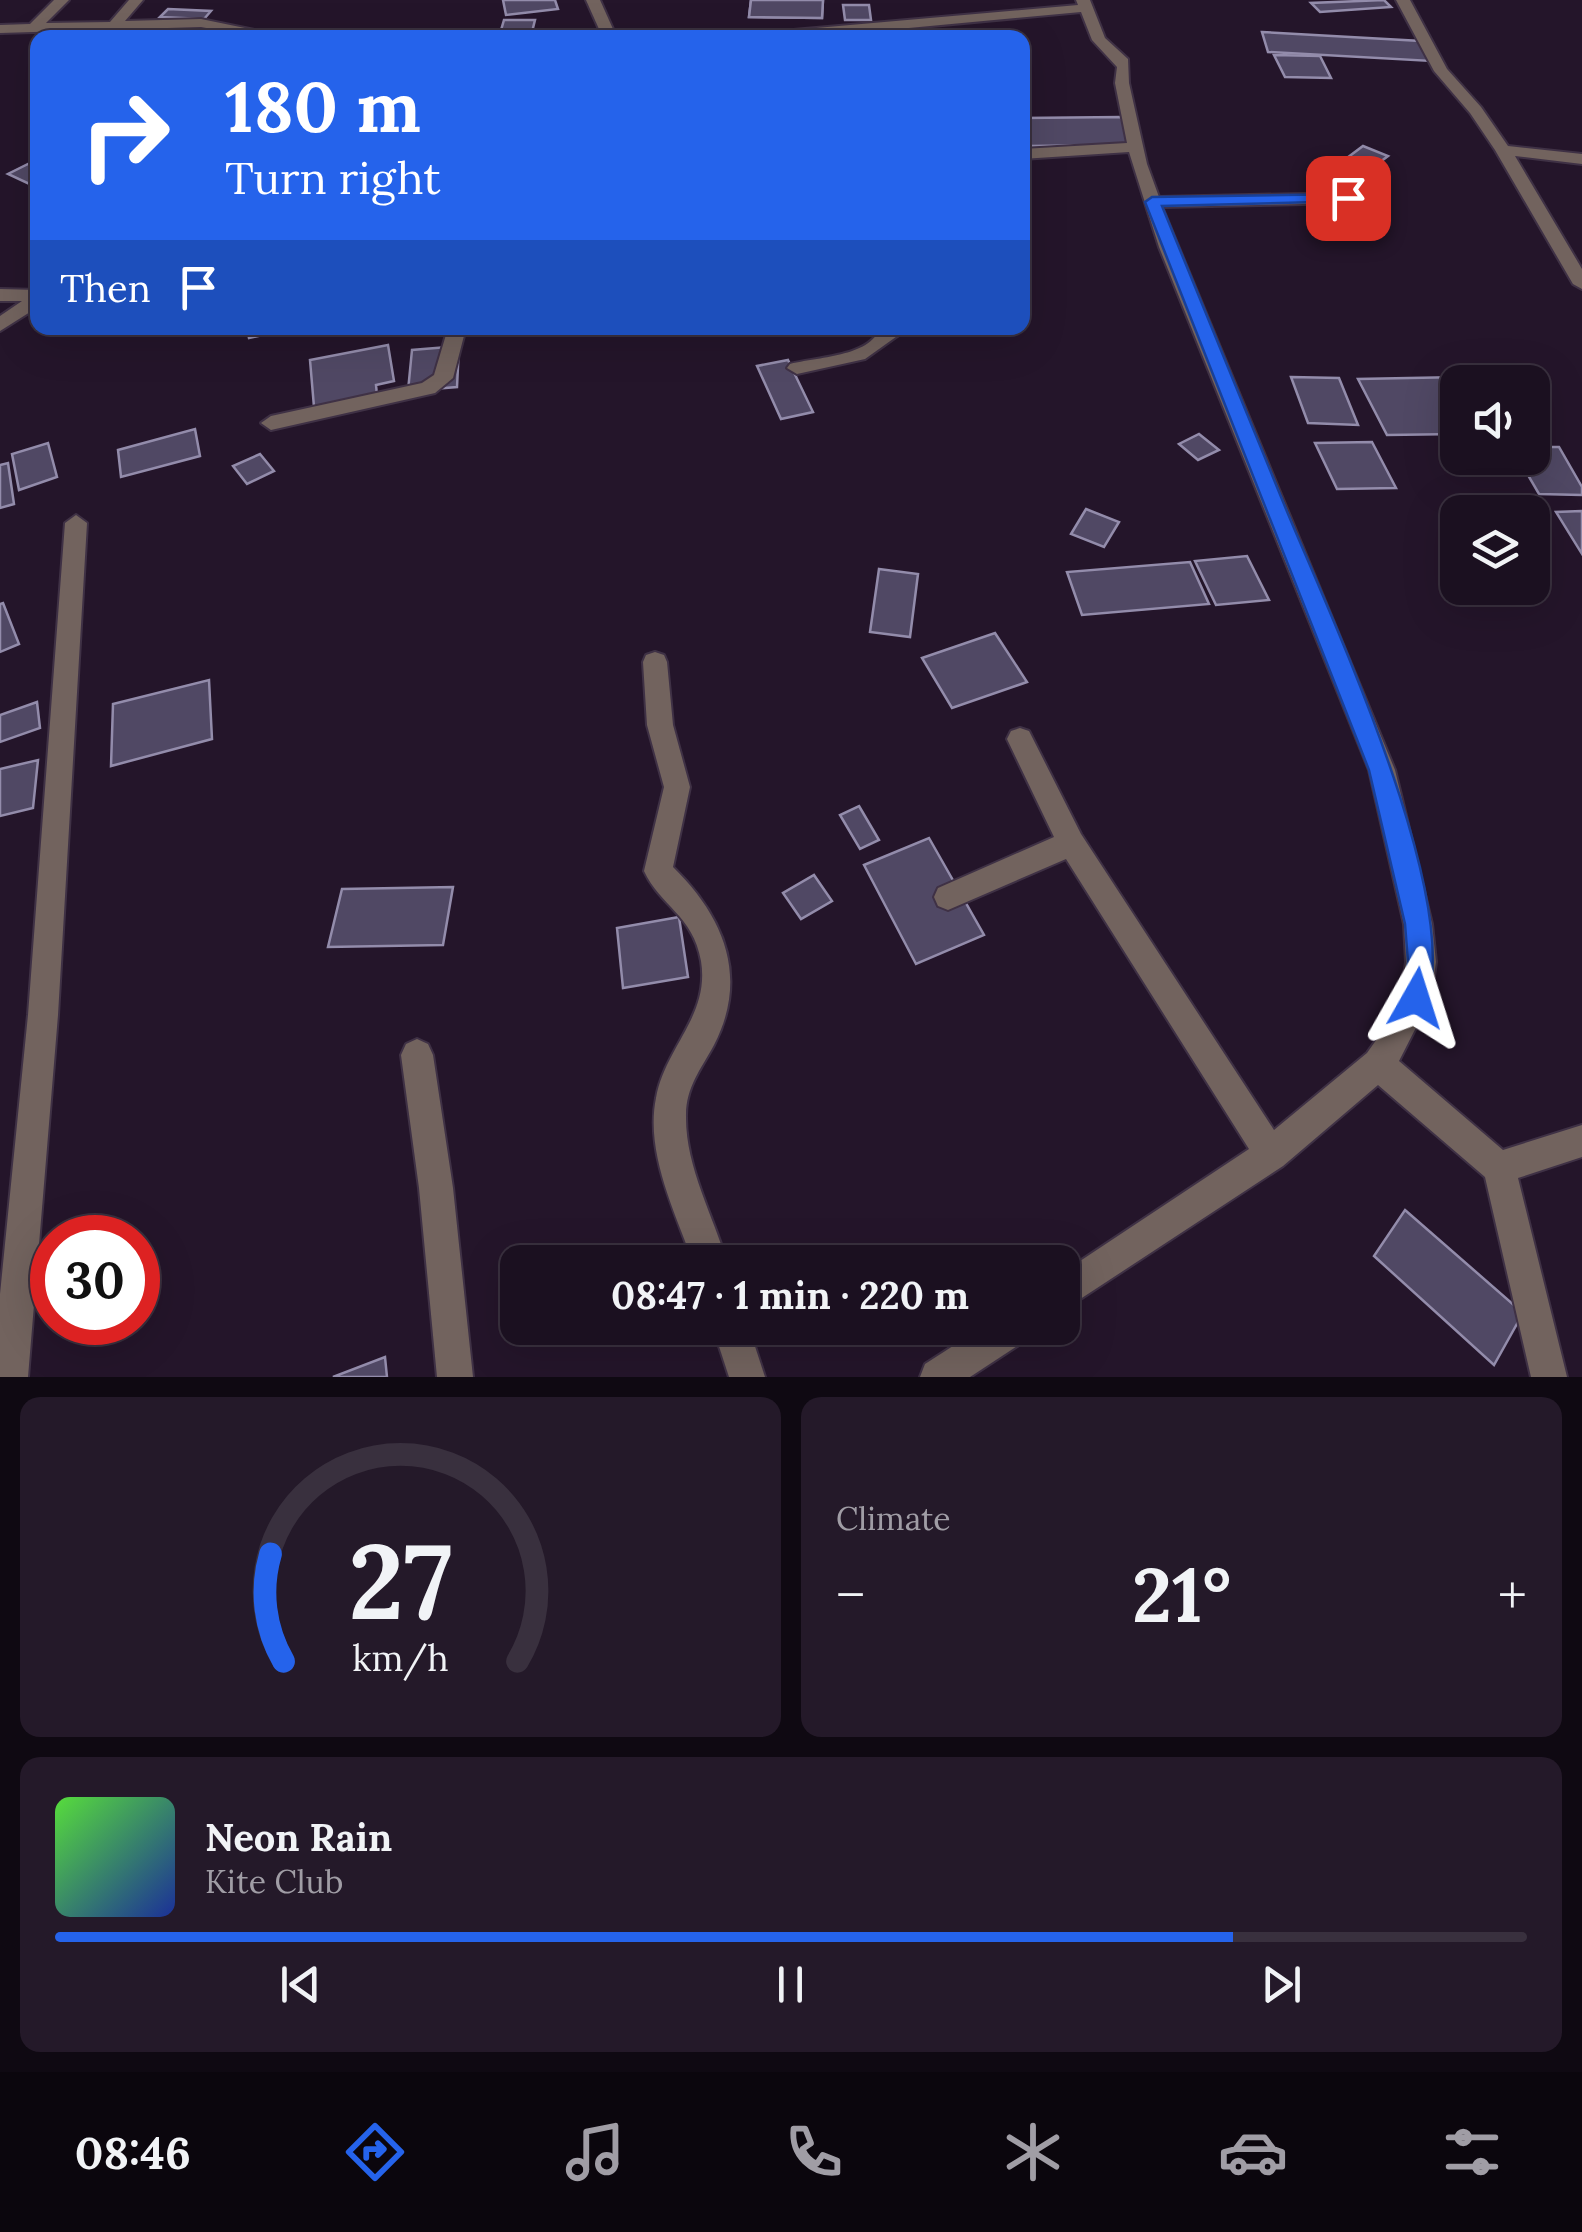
<!DOCTYPE html>
<html lang="en">
<head>
<meta charset="utf-8">
<style>
  :root { --surface:#1b1020; --page:#241929; --text:#f1f3f6; --muted:#a09da5; --line:#39303e; --accent:#2563eb }
  body { margin:0; font-family:Lora,serif; background:var(--page); color:var(--text); height:100vh; display:flex; flex-direction:column; font-size:38px; white-space:nowrap }
  * { box-sizing:border-box; margin:0 }
  p { font-size:32px; color:var(--muted) }
  .icon { flex:none; width:55px; height:55px; fill:none; stroke:currentColor; stroke-width:2; stroke-linecap:round; stroke-linejoin:round }
  .map { position:relative; height:1377px; overflow:hidden }
  .details { display:flex; flex-direction:column; gap:20px; padding:20px; background:#0f0912; flex:1 }
  .details>* { flex:none }
  .banner { position:absolute; left:30px; top:30px; width:1000px; height:305px; border-radius:20px; box-shadow:0 10px 40px #0002,0 0 0 2px var(--line); background:#2563eb; color:#fff; overflow:hidden }
  .fabs { position:absolute; left:1440px; top:365px; display:grid; gap:20px }
  .fabs a { display:grid; place-items:center; width:110px; height:110px; border-radius:20px; background:var(--surface); box-shadow:0 10px 40px #0002,0 0 0 2px var(--line); font-size:50px }
  .speed { position:absolute; left:30px; top:1215px; display:flex; gap:20px; font-size:50px; font-weight:700; text-align:center }
  .speed>* { display:grid; place-content:center; width:130px; height:130px; border-radius:50%; background:var(--surface); box-shadow:0 10px 40px #0002,0 0 0 2px var(--line); line-height:1 }
  .speed .limit { border:15px solid #d22; background:#fff; color:#111 }
  .pin { position:absolute; display:grid; place-items:center; width:85px; height:85px; color:#fff; margin:-42px; border-radius:20px; box-shadow:0 5px 15px #0006 }
  .me { position:absolute; width:110px; margin:-55px; rotate:6deg; stroke-linejoin:round; filter:drop-shadow(0 0 8px #0008) }
  .turn { display:flex; align-items:center; gap:35px; height:210px; padding:0 30px; font-size:45px }
  .turn .icon { width:130px; height:130px; stroke-width:2.5 }
  .turn b { display:block; font-size:70px; line-height:85px }
  .then { display:flex; align-items:center; height:95px; padding:0 30px; background:#0003; gap:20px; font-size:38px }
  .big { font-size:75px; font-weight:700; line-height:1.1 }
  .details .widget { flex:1; display:flex; flex-direction:column; justify-content:center; gap:15px; min-width:0; padding:0 35px; border-radius:20px; background:var(--page) }
  .details .dial { align-items:center; gap:0 }
  .dial svg { height:260px; overflow:visible; fill:none; stroke:var(--line); stroke-width:7; stroke-linecap:round; text-anchor:middle }
  .dial text { fill:var(--text); stroke:none }
  .song { display:flex; align-items:center; gap:30px }
  .cover { width:120px; height:120px; border-radius:15px; background:linear-gradient(135deg,hsl(110 70% 55%),hsl(230 70% 35%)) }
  .played { height:10px; border-radius:5px; background:linear-gradient(90deg,var(--accent) 80%,var(--line) 80%) }
  .keys { display:flex; justify-content:space-around; direction:ltr }
  .heat { display:flex; justify-content:space-between; align-items:center; font-size:55px; direction:ltr }
  .details .tiles { flex:1; display:grid; gap:20px; grid-template-columns:1fr 1fr }
  .widget:last-child { grid-column:span 2 }
  .trip { position:absolute; left:500px; top:1245px; width:580px; height:100px; border-radius:20px; background:var(--surface); box-shadow:0 10px 40px #0002,0 0 0 2px var(--line); font-weight:700; line-height:100px; text-align:center }
  .menu { display:flex; height:160px; justify-content:space-around; align-items:center; background:#0b060d; color:var(--muted) }
  .menu .icon { width:70px; height:70px }
  .menu .on { color:var(--accent) }
  .menu b { font-size:45px; color:var(--text) }
  .map>svg:first-child { display:block }
  .building { fill:#504864; stroke:#938cab; stroke-width:2.5 }
  .lines { fill:none; stroke-linecap:round; stroke-linejoin:round }
  .minor-casing { stroke:#3f3145; stroke-width:4 }
  .minor { fill:#72635e; fill-rule:evenodd }
  .route { fill:#2563eb; stroke:#184099; stroke-width:2.5 }
</style>
</head>
<body>
<div class="map">
<svg width="1582" height="1377" viewBox="0 0 1582 1377">
  <rect width="100%" height="100%" fill="#24152a"/>
  <!-- building -->
  <g class="building">
    <polygon points="503,0 555,0 558,9 506,15"/>
    <polygon points="751,0 823,0 822,18 749,17"/>
    <polygon points="751,0 823,0 822,18 749,17"/>
    <polygon points="1384,0 1391,7 1320,12 1311,3"/>
    <polygon points="843,5 869,5 871,20 845,20"/>
    <polygon points="168,9 211,11 204,19 160,17"/>
    <polygon points="504,20 535,20 531,36 499,37"/>
    <polygon points="1262,32 1421,41 1431,61 1268,52"/>
    <polygon points="1274,55 1320,56 1331,78 1285,77"/>
    <polygon points="1121,117 1133,145 1027,146 1022,131 1022,118"/>
    <polygon points="1363,146 1388,156 1364,174 1339,164"/>
    <polygon points="38,159 38,188 8,174"/>
    <polygon points="247,328 294,328 249,338"/>
    <polygon points="388,345 394,381 376,385 377,395 314,407 310,360"/>
    <polygon points="459,346 457,387 408,391 412,350"/>
    <polygon points="788,360 813,412 781,419 757,366"/>
    <polygon points="1291,377 1339,378 1358,425 1308,423"/>
    <polygon points="1461,377 1464,382 1458,382 1458,434 1387,435 1358,379"/>
    <polygon points="195,429 200,456 121,477 118,450"/>
    <polygon points="1199,434 1219,450 1198,460 1179,444"/>
    <polygon points="1372,442 1396,488 1337,489 1315,443"/>
    <polygon points="48,443 57,477 19,490 12,454"/>
    <polygon points="1532,447 1559,447 1582,487 1582,495 1539,494 1518,458 1532,458"/>
    <polygon points="260,454 274,471 247,484 233,466"/>
    <polygon points="8,463 14,504 0,508 0,465"/>
    <polygon points="1086,509 1119,522 1104,547 1071,534"/>
    <polygon points="1582,511 1582,554 1556,512"/>
    <polygon points="1247,556 1269,600 1216,605 1195,561"/>
    <polygon points="1190,562 1209,604 1082,615 1067,572"/>
    <polygon points="879,569 918,574 910,637 870,632"/>
    <polygon points="3,603 19,644 0,652 0,604"/>
    <polygon points="995,633 1027,682 952,708 922,658"/>
    <polygon points="209,680 212,739 111,766 113,704"/>
    <polygon points="37,702 40,728 0,742 0,715"/>
    <polygon points="38,760 33,808 0,816 0,769"/>
    <polygon points="859,806 879,840 860,849 840,815"/>
    <polygon points="929,838 984,935 916,964 864,865"/>
    <polygon points="814,875 832,901 801,919 783,893"/>
    <polygon points="453,887 443,945 328,947 342,889"/>
    <polygon points="679,917 688,977 623,988 617,928"/>
    <polygon points="1405,1210 1523,1313 1494,1365 1374,1256"/>
    <polygon points="385,1357 387,1377 333,1377"/>
  </g>
  <g class="lines">
    <defs>
      <g id="minor">
        <polygon points="54,0 69,0 46,23 110,22 129,0 143,0 125,21 201,19 294,38 260,38 201,27 0,33 0,25 30,24"/>
        <polygon points="586,0 600,0 617,38 603,38"/>
        <polygon points="1076,0 1090,0 1105,38 1128,59 1129,83 1147,164 1159,197 1348,193 1356,198 1348,203 1162,207 1395,770 1432,924 1436,962 1431,998 1399,1061 1503,1150 1582,1125 1582,1157 1518,1178 1567,1377 1531,1377 1485,1177 1378,1085 1283,1166 1062,1311 1062,1273 1249,1149 1066,859 948,910 938,906 934,897 938,888 1054,837 1007,739 1011,731 1020,728 1029,731 1081,834 1274,1130 1367,1053 1389,1022 1401,996 1406,962 1404,924 1369,770 1159,247 1129,152 1022,159 1022,149 1127,143 1115,83 1117,67 1092,40 1081,12 802,38 742,38 749,34 1078,5"/>
        <polygon points="1396,0 1410,0 1447,69 1481,107 1508,146 1582,154 1582,164 1515,156 1582,269 1582,289 1573,284 1495,150 1470,113 1434,71"/>
        <polygon points="0,289 38,290 38,307 0,331 0,316 22,301 0,301"/>
        <polygon points="448,328 466,328 453,378 435,393 271,430 261,423 271,416 422,383 434,375"/>
        <path d="M880,328H898L900,334L865,359L797,374L787,368L790,364C816,357 870,357 880,328Z"/>
        <polygon points="76,515 87,523 58,1015 28,1377 0,1377 0,1294 28,1015 65,523"/>
        <path d="M655,652L664,655L667,662L673,725L690,787L673,867C724,917 749,977 714,1045C701,1069 686,1087 686,1115C685,1166 713,1215 727,1262H693C675,1212 645,1152 656,1098C665,1047 710,1016 701,961C693,915 660,906 644,871L664,787L647,725L643,662L646,655Z"/>
        <polygon points="417,1039 428,1044 433,1055 453,1188 473,1377 437,1377 419,1188 401,1055 406,1044"/>
        <polygon points="713,1328 749,1328 765,1377 729,1377"/>
        <polygon points="981,1328 1030,1328 1025,1341 970,1377 920,1377 925,1364"/>
      </g>
    </defs>
    <!-- minor casing -->
    <use href="#minor" class="minor-casing"/>
    <!-- minor -->
    <use href="#minor" class="minor"/>
  </g>
  <!-- route -->
  <path class="route" d="M1348,194L1356,198L1354,201L1162,206C1203,307 1245,408 1286,509C1329,613 1467,906 1425,1007L1416,1011L1406,1007L1402,998L1408,962L1405,924L1369,770L1145,202L1152,197Z"/>
</svg>
<div class="fabs">
<a><svg class="icon" aria-label="sound" viewBox="0 0 24 24"><path d="M4 9h4l5-4v14l-5-4H4zM17 9q2 3 0 6"/></svg></a>
<a><svg class="icon" aria-label="layers" viewBox="0 0 24 24"><path d="M12 4l9 5-9 5-9-5zM3 14l9 5 9-5"/></svg></a>
</div>
<div class="speed"><div class="limit">30</div></div>
<div class="pin" style="left:1348px;top:198px;background:#d93025"><svg class="icon" aria-label="arrive" viewBox="0 0 24 24"><path d="M6 21V4h12l-3 4 3 4H6"/></svg></div>
<svg class="me" style="left:1416px;top:998px" viewBox="-20 -20 40 40"><path d="M0-17L14 15 0 8-14 15z" fill="#2563eb" stroke="#fff" stroke-width="4"/></svg>
<div class="trip">08:47 · 1 min · 220 m</div>
<div class="banner">
<div class="turn"><svg class="icon" aria-label="right" viewBox="0 0 24 24"><path d="M7 20v-9h11M14 6l5 5-5 5"/></svg><div><b>180 m</b>Turn right</div></div>
<div class="then">Then<svg class="icon" aria-label="arrive" viewBox="0 0 24 24"><path d="M6 21V4h12l-3 4 3 4H6"/></svg></div>
</div>
</div>
<section class="details">
<div class="tiles">
<div class="widget dial"><svg viewBox="0 0 100 80">
<path d="M14 69A42 42 0 1 1 86 69"/>
<path d="M14 69A42 42 0 0 1 10 36" stroke="#2563eb"/>
<text x="50" y="56" font-size="32" font-weight="700">27</text>
<text x="50" y="72" font-size="11">km/h</text>
</svg></div>
<div class="widget"><p>Climate</p>
<div class="heat"><a>−</a><b class="big">21°</b><a>+</a></div>
</div>
<div class="widget">
<div class="song"><i class="cover"></i><div><b>Neon Rain</b><p>Kite Club</p></div></div>
<div class="played"></div>
<div class="keys"><svg class="icon" aria-label="previous" viewBox="0 0 24 24"><path d="M18 5L8 12l10 7zM5 5v14"/></svg><svg class="icon" aria-label="pause" viewBox="0 0 24 24"><path d="M8 5v14M16 5v14"/></svg><svg class="icon" aria-label="next" viewBox="0 0 24 24"><path d="M6 5l10 7-10 7zM19 5v14"/></svg></div>
</div>
</div>
</section>
<nav class="menu">
<b>08:46</b>
<svg class="icon on" aria-label="directions" viewBox="0 0 24 24"><path d="M12 3l9 9-9 9-9-9zM9 14v-3h6M13 9l2 2-2 2"/></svg>
<svg class="icon" aria-label="music" viewBox="0 0 24 24"><path d="M9 18V5l10-2v13"/><circle cx="6" cy="18" r="3"/><circle cx="16" cy="16" r="3"/></svg>
<svg class="icon" aria-label="phone" viewBox="0 0 24 24"><path d="M5 4h4l2 5-3 2q2 4 5 5l2-3 5 2v4C11 20 4 13 5 4z"/></svg>
<svg class="icon" aria-label="climate" viewBox="0 0 24 24"><path d="M12 3v18M4 7l16 10M4 17L20 7"/></svg>
<svg class="icon" aria-label="car" viewBox="0 0 24 24"><path d="M5 17H2v-5l4-1 3-4h7l3 4 3 1v5h-3M9 17h6M6 11h13"/><circle cx="7" cy="17" r="2"/><circle cx="17" cy="17" r="2"/></svg>
<svg class="icon" aria-label="filters" viewBox="0 0 24 24"><path d="M4 7h16M4 17h16"/><circle cx="9" cy="7" r="2"/><circle cx="15" cy="17" r="2"/></svg>
</nav>
</body>
</html>
